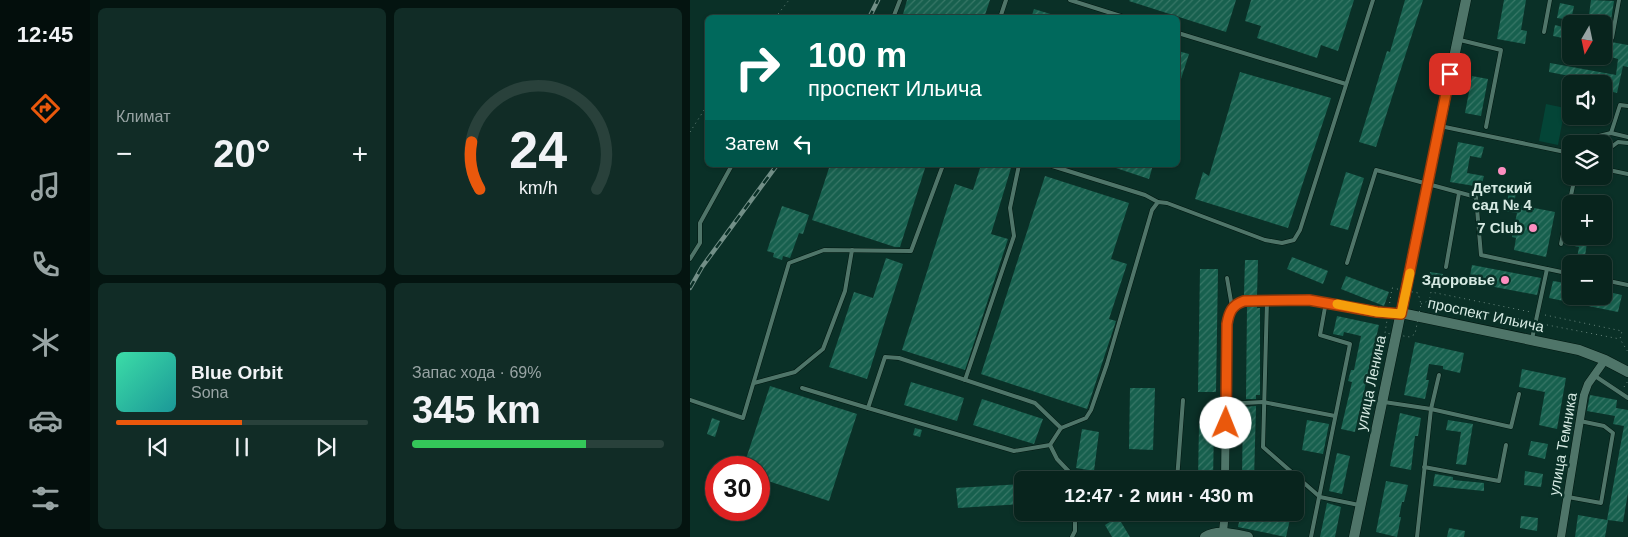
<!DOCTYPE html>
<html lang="ru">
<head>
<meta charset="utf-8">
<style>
  :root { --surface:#08241d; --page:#112c26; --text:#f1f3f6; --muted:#98a4a4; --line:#29413b; --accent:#ea580c }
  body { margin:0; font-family:Helvetica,sans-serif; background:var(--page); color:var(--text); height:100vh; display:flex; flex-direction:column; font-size:19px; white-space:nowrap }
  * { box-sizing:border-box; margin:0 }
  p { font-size:16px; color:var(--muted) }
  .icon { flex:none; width:28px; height:28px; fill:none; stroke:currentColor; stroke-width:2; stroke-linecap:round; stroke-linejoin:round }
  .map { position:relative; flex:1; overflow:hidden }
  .panel { display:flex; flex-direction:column; gap:8px; padding:8px; background:#041410; width:600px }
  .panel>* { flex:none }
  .guide { position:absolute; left:15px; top:15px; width:475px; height:152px; border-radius:8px; box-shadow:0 1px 4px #0004,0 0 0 1px var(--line); background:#00695c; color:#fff; overflow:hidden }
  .needle { width:32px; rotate:189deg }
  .buttons { position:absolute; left:872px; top:15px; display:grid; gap:10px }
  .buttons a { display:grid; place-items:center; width:50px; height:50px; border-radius:8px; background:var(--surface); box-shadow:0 1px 4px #0004,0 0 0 1px var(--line); font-size:25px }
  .speed { position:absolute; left:15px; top:456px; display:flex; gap:10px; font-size:25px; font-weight:700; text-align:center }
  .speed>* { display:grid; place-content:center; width:65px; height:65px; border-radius:50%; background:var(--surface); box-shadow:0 1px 4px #0004,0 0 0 1px var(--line); line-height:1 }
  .speed .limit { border:8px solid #d22; background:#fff; color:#111 }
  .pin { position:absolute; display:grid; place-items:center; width:42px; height:42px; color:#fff; margin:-21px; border-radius:10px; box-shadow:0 2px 8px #0006 }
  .me { position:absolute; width:55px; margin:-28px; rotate:1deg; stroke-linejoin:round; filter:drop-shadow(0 0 4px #0008) }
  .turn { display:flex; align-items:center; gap:18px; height:105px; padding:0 20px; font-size:22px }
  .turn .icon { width:65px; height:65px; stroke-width:2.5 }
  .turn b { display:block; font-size:35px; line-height:42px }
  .then { display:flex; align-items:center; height:48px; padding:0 20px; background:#0003; gap:10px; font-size:19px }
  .big { font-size:38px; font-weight:700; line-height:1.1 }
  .panel .tile { flex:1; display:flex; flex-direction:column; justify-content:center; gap:8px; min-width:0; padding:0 18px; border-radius:8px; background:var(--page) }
  .panel .dial { align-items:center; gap:0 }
  .dial svg { height:130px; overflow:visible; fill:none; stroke:var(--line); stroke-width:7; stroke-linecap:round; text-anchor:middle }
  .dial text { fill:var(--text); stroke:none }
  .song { display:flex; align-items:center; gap:15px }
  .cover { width:60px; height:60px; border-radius:8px; background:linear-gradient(135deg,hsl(160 70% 55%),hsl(180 70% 35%)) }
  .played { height:5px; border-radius:2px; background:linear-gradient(90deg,var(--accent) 50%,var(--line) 50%) }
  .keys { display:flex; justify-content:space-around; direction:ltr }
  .heat { display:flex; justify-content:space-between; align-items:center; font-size:28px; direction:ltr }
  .charge { height:8px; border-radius:4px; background:linear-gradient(90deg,#34c759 69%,var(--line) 0) }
  .panel .tiles { flex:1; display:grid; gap:8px; grid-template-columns:repeat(2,1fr) }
  .trip { position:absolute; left:324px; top:471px; width:290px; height:50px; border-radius:8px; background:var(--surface); box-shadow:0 1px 4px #0004,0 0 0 1px var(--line); font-weight:700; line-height:50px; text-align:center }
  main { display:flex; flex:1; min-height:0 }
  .dock { display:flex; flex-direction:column; width:90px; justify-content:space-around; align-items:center; background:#030e0c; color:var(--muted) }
  .dock .icon { width:35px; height:35px }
  .dock .on { color:var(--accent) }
  .dock b { font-size:22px; color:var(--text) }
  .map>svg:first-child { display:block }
  .grass { fill:#044537 }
  .building { fill:url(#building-hatch) }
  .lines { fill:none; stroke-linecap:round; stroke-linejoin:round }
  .service-casing { stroke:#001710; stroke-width:5 }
  .minor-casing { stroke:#001710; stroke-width:9 }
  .tertiary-casing { stroke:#001710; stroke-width:11 }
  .path { stroke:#66847c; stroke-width:1; stroke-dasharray:1 4; stroke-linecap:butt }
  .service { stroke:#4f7569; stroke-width:4 }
  .minor { stroke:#4f7569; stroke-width:8 }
  .tertiary { stroke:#4f7569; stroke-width:10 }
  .rail-casing { stroke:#728f87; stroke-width:4.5 }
  .rail { stroke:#0a3027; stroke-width:2.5; stroke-dasharray:8; stroke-linecap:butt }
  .route-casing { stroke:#983908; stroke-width:12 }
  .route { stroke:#ea580c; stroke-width:9 }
  .slow { stroke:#f59e0b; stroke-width:9 }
  .poi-dot { fill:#fd8ec0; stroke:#0a3027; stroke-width:2 }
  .labels { text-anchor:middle; stroke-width:5; stroke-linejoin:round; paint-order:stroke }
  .poi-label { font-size:15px; font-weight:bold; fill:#d6eae3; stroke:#0a3027; text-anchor:end }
  .street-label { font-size:15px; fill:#d6eae3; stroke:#0a3027 }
</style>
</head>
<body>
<main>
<nav class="dock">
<b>12:45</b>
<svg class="icon on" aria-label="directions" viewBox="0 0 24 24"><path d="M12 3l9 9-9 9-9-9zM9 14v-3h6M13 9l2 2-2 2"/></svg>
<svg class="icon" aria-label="music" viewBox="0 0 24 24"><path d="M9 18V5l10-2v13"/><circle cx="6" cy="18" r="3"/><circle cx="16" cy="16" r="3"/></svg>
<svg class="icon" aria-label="phone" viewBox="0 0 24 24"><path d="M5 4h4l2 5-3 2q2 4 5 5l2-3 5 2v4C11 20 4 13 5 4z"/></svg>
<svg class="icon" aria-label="climate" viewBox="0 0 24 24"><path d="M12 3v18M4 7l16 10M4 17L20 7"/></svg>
<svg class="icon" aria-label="car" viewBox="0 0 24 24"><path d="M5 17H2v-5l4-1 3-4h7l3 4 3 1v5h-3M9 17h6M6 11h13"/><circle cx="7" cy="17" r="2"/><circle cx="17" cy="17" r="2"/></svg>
<svg class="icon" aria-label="filters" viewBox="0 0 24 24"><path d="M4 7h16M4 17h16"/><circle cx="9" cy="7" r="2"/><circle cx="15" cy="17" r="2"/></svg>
</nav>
<section class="panel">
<div class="tiles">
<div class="tile"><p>Климат</p>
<div class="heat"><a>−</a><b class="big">20°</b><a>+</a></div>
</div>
<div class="tile dial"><svg viewBox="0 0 100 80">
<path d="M14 69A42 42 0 1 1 86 69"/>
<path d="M14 69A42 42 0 0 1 9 40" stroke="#ea580c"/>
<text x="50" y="56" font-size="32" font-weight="700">24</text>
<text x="50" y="72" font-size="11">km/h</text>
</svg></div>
<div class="tile">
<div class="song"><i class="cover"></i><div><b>Blue Orbit</b><p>Sona</p></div></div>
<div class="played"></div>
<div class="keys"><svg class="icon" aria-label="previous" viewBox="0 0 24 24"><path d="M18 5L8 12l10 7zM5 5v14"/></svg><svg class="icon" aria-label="pause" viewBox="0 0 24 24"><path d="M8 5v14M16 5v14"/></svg><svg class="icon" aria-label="next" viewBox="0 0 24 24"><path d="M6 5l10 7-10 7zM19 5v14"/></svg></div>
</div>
<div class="tile"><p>Запас хода · 69%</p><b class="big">345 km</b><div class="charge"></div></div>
</div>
</section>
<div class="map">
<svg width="938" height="537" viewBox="0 0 938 537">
  <defs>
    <pattern id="building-hatch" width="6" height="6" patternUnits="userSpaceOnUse" patternTransform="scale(1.25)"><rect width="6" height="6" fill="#17604e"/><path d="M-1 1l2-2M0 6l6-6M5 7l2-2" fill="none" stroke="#387767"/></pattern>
  </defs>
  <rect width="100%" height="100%" fill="#0a3027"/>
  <!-- grass -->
  <polygon class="grass" points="856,104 875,108 868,145 849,141"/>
  <!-- building -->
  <g class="building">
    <polygon points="217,0 300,0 294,18 212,18"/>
    <polygon points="440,0 546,0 536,32 439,1"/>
    <polygon points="561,0 664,0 648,51 631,45 627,58 567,38 571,26 555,21"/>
    <polygon points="715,0 733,0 686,147 669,142 697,51 700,52"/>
    <polygon points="814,0 836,0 831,30 837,31 835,44 807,39"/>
    <polygon points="901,0 924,1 920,26 914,25 914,24 898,23"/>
    <polygon points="870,3 884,6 881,20 867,18"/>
    <polygon points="344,9 367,16 366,18 341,18"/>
    <polygon points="865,25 880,29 878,39 863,36"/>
    <polygon points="914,38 921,42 938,45 938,67 933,66 927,93 915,90 916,84 894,84 895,79 859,72 860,63 926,75 928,59 914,55"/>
    <polygon points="488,51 499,54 489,85 488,84"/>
    <polygon points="550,72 641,98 598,228 505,199 513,172 519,176"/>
    <polygon points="782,76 798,79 791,116 775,113"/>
    <polygon points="768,142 794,147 791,158 780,156 777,173 794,176 791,187 760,182"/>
    <polygon points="140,165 236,165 210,247 205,247 122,220"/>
    <polygon points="291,165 311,165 321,168 301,234 318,239 275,370 212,350 265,184 283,190"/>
    <polygon points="421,165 463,165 459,179 420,166"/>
    <polygon points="656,172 674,178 658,230 640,225"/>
    <polygon points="355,176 439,203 421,259 437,264 419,319 426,321 397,409 291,374"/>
    <polygon points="819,192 826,193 824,204 865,212 856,257 824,250 826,238 822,237 827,213 815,211"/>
    <polygon points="92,206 119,215 113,234 109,233 100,258 93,256 92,260 83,257 84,253 77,251"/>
    <polygon points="882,236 898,236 895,256 902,257 901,264 886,264 889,247 880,245"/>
    <polygon points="602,257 638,271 633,284 597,269"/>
    <polygon points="196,258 213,264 177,379 139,367 164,292 183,298"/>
    <polygon points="555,260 568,260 567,295 554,295"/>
    <polygon points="782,265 851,278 847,295 779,282"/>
    <polygon points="510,269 528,269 526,392 508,392"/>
    <polygon points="740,272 753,274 752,281 739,279"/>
    <polygon points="656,276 699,292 694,306 651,289"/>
    <polygon points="863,281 881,284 881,296 914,296 914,291 932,295 928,312 859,298"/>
    <polygon points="567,306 567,308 570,308 570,395 566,395 566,399 556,399 557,307"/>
    <polygon points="647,316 689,325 665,432 651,429 662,382 658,381 661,370 664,370 671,336 654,332 653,336 643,334"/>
    <polygon points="725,342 774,353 770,373 753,369 753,366 739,364 736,380 739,380 735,399 714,395"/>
    <polygon points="832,369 876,378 867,429 849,425 855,392 829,387"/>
    <polygon points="221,382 274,398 267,421 214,405"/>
    <polygon points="80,386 167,414 139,501 69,478 69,468 53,468"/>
    <polygon points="440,388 465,388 463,450 439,449"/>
    <polygon points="900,395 927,400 926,408 938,410 938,493 933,522 918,520 915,537 885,537 888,515 917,520 934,426 923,424 925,416 897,411"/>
    <polygon points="292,399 353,419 344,444 283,425"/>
    <polygon points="566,406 564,480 552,480 553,407"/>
    <polygon points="710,413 731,418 728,436 725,436 721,470 700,466"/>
    <polygon points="22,418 30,421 25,437 17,434"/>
    <polygon points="617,420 639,424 633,454 612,450"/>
    <polygon points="758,420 783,424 776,465 766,464 771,432 756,430"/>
    <polygon points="509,425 524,426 523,480 508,480"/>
    <polygon points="225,428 232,430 230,437 223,435"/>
    <polygon points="392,429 409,432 404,471 386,468"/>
    <polygon points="841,441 858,444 855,459 838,455"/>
    <polygon points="647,453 660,456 652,494 639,491"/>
    <polygon points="835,471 853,474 851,487 834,485"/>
    <polygon points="745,474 763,477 763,480 794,483 794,491 743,486"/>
    <polygon points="696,481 718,485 714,502 712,502 709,517 711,517 707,537 686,532"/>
    <polygon points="332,484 332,504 268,508 266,488"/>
    <polygon points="637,503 651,507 645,537 630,537"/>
    <polygon points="551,512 572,512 600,519 596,537 548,527"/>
    <polygon points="831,516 848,518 847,531 830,528"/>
    <polygon points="428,517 440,537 422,537 415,525"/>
    <polygon points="759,528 775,531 774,537 757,537"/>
  </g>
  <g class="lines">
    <defs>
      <g id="service">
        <polyline points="380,0 437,18"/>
        <polyline points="203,18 210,0"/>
        <polyline points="310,18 316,0"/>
        <polyline points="854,32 860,0"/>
        <polyline points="488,33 656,84"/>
        <polyline points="922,38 929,0"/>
        <polyline points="770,40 811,50 796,127"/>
        <polyline points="750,126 875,152 881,162"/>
        <polyline points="921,133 930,105 938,106"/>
        <polyline points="893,140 921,133 938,137"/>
        <polyline points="359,165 455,195 468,202"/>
        <polyline points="914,167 920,148 928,142 938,143"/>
        <polyline points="914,169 938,174"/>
        <polyline points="871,244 885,176"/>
        <polyline points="0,259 10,243 10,223 42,165"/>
        <polyline points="657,263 686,170 786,197 791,255 881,274"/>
        <polyline points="756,267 769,193"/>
        <polyline points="537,278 542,307"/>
        <polyline points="914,280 938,285"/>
        <polyline points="577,301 573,447 630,497 669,505"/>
        <polyline points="842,339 857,269"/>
        <polygon points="195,357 209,358 345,403 371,428 360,445 324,451 178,408"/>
        <polyline points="905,376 938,398"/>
        <polyline points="275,380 324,236 320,208 329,165"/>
        <polyline points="64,383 105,372 133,349 155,291 162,250"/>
        <polyline points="112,388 178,408"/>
        <polyline points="0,400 53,418 99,263 134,250 221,251 253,165"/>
        <polyline points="694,402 741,409 749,375"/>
        <polyline points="537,404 573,402 645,416"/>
        <polyline points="371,428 396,418 401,410 417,364 462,210 468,202 477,203 575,240 592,243 604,240 610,230 683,0"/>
        <polyline points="360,445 367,459 387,480"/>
        <polyline points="734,467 809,481 816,445"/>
        <polyline points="487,480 493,400"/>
        <polyline points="878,497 911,503 923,433 914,426 890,421"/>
        <polyline points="475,512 484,517 484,512"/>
        <polyline points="382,537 385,531 385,512"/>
        <polyline points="621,537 660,344 630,335 636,302"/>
        <polyline points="727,537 741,409 821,427 829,394"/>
      </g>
      <g id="minor">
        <polyline points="535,480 537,323 538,315 543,308 554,301 619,300 687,312 711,313"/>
        <polyline points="533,532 535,512"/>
        <polyline points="871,537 894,395 898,384 915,360"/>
      </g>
      <g id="tertiary">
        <polyline points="711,313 889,350 915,360 938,372"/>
        <path d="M515,537C528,529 543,534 558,537"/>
        <polyline points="664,537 776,0"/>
      </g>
    </defs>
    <!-- service casing -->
    <use href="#service" class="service-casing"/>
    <!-- minor casing -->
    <use href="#minor" class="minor-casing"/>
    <!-- tertiary casing -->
    <use href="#tertiary" class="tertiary-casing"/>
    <!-- path -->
    <g class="path">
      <polyline points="85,18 99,0"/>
      <polyline points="0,132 18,104"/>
      <polygon points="702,288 728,293 731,304 725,334 720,337 695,333"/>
      <polyline points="731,304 738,301"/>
      <polyline points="855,315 932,331 930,339 938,352"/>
      <polyline points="839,321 739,301 741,292 841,312"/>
      <polyline points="852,324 930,339"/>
      <polyline points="934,387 938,381"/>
    </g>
    <!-- service -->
    <use href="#service" class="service"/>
    <!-- minor -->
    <use href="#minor" class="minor"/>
    <!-- tertiary -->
    <use href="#tertiary" class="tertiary"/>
    <defs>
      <g id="rail">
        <polyline points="179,18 188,0"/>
        <polyline points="0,288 12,267 87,165"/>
      </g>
    </defs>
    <!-- rail casing -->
    <use href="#rail" class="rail-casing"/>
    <!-- rail -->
    <use href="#rail" class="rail"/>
  </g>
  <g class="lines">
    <defs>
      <path id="route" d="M536,423L537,324C539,312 542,305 554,301L619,300L687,312L711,314L760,74"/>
    </defs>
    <!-- route casing -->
    <use href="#route" class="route-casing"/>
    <!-- route -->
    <use href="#route" class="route"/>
    <!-- slow -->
    <polyline class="slow" points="647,304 687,312 711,314 720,273"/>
  </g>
  <!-- markers -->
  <g class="poi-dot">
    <circle cx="812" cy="171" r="5"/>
    <circle cx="843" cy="228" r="5"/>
    <circle cx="815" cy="280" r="5"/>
  </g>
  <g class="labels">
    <!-- poi labels -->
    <g class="poi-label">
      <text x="812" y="193" text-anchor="middle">Детский<tspan x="812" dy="17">сад № 4</tspan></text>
      <text x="833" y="233">7 Club</text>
      <text x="805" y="285">Здоровье</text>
    </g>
    <!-- street labels -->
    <g class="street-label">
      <text transform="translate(796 315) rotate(12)" y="5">проспект Ильича</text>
      <text transform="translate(681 383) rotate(-78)" y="5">улица Ленина</text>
      <text transform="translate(873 444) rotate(-80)" y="5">улица Темника</text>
    </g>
  </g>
</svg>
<div class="buttons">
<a><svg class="needle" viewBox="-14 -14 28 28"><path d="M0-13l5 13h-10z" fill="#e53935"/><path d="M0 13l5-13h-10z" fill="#98a4a4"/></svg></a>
<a><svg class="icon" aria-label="sound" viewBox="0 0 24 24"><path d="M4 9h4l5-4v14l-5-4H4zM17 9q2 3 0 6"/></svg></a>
<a><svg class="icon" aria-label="layers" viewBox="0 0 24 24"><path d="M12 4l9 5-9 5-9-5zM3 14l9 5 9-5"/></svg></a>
<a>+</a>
<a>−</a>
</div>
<div class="speed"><div class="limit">30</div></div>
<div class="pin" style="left:760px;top:74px;background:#d93025"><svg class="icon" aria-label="arrive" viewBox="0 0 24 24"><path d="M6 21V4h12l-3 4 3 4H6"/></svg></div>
<svg class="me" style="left:536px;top:423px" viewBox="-20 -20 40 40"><circle r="19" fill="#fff"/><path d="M0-13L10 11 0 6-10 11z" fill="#ea580c"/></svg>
<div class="trip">12:47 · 2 мин · 430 m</div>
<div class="guide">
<div class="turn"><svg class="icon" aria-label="right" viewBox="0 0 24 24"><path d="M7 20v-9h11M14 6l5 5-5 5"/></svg><div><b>100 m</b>проспект Ильича</div></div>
<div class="then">Затем<svg class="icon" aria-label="left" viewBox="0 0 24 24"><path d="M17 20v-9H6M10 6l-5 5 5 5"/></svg></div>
</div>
</div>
</main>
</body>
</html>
